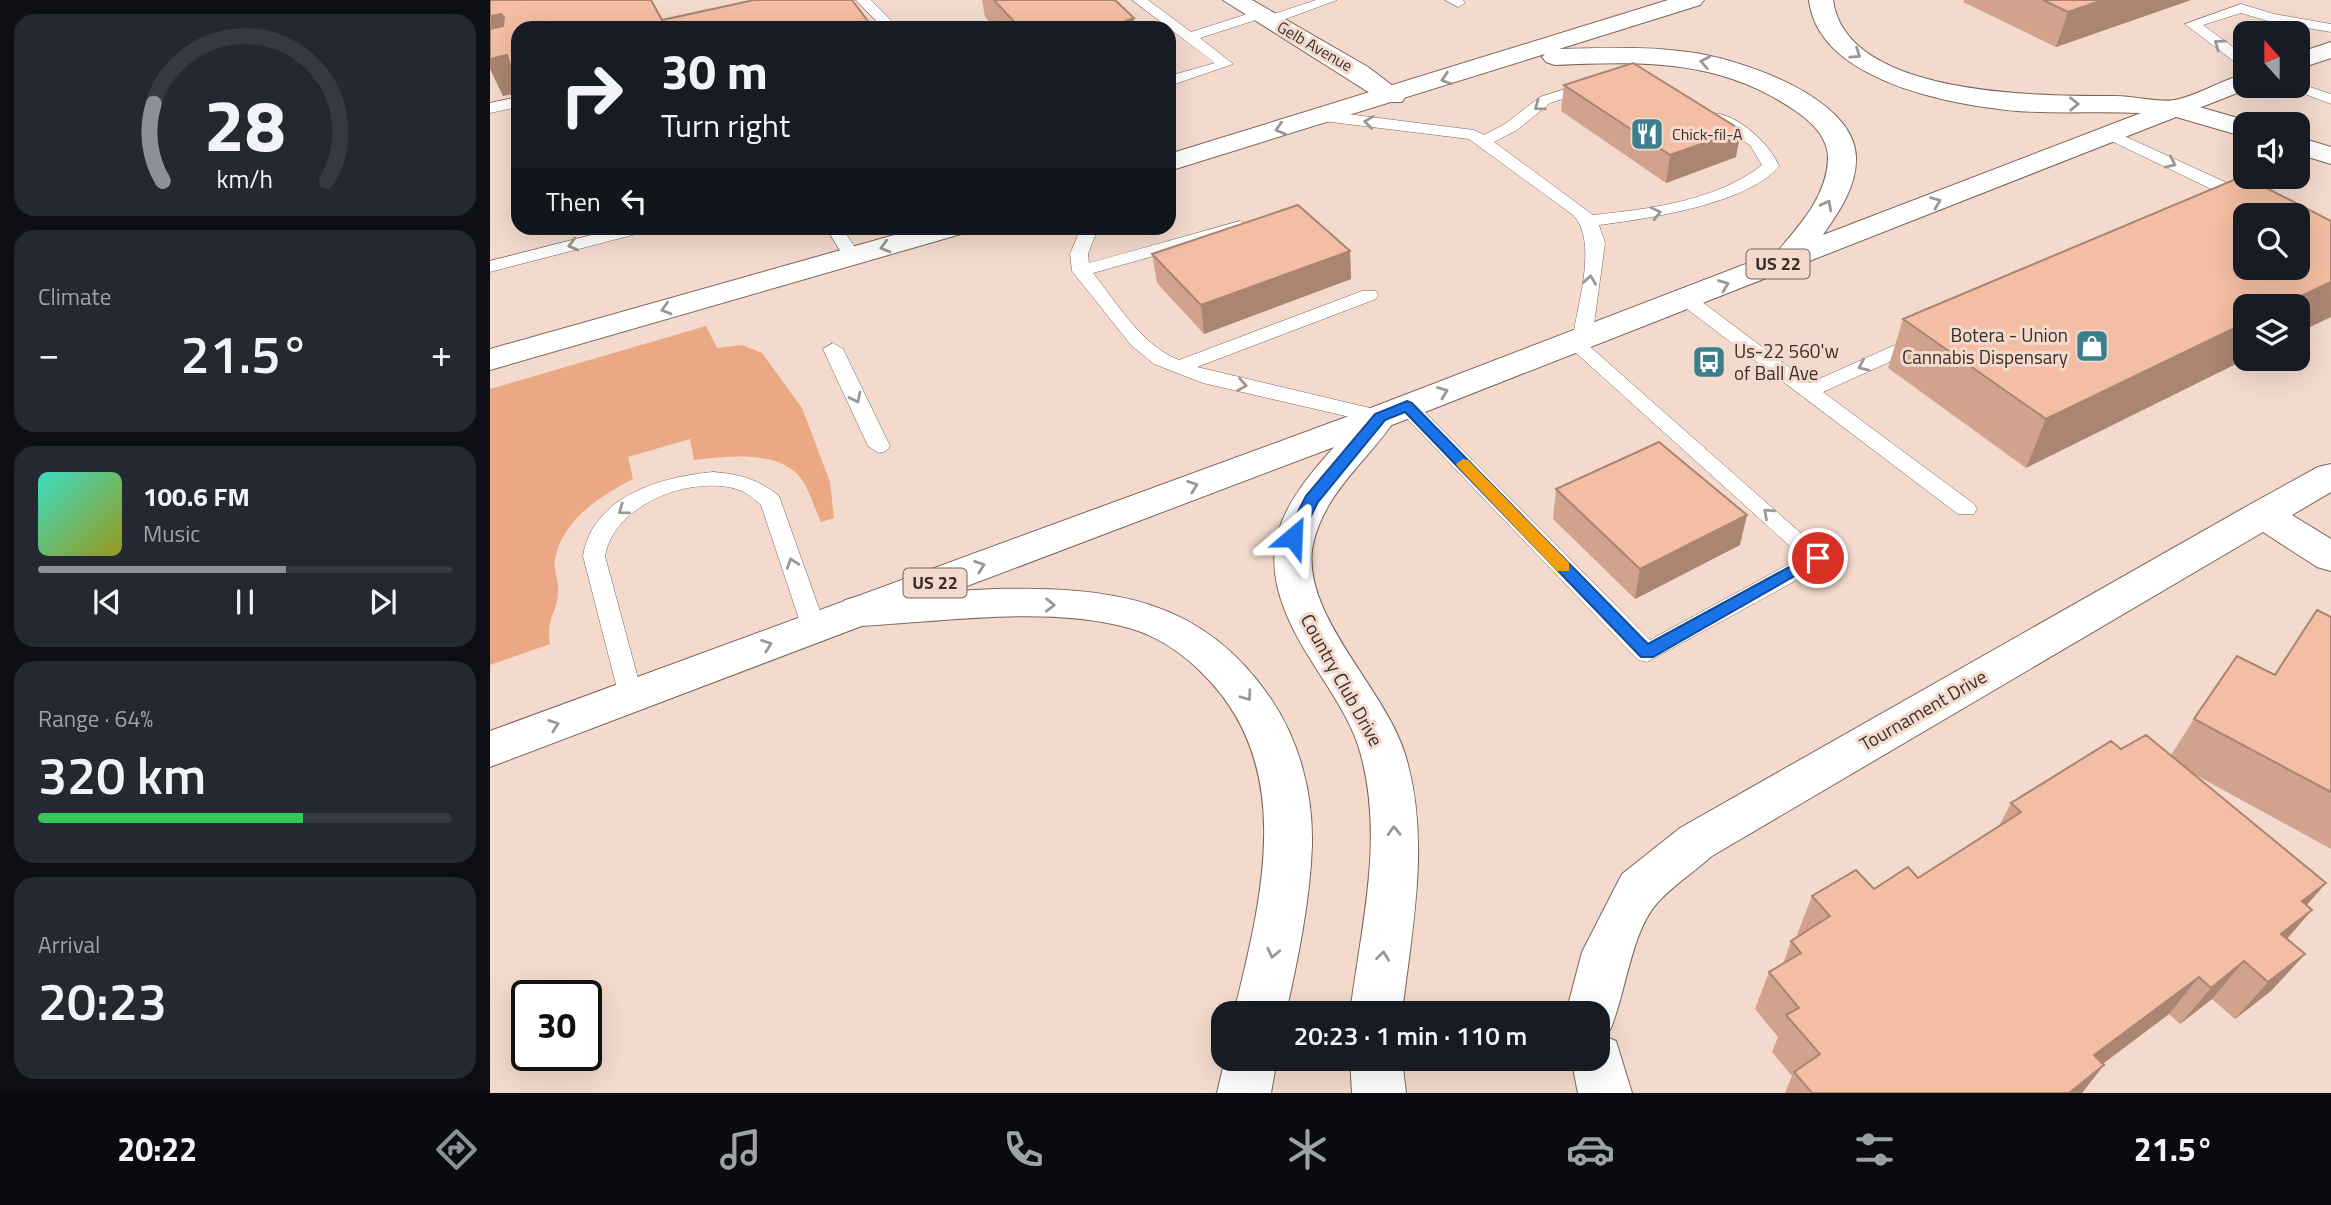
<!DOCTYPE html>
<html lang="en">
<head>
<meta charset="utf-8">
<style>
  :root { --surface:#171b24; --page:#242831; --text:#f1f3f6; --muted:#9ea1a6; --line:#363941; --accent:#8c9099 }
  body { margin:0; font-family:"Titillium Web",sans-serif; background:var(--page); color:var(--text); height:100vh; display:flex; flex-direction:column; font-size:26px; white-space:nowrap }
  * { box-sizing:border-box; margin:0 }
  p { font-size:23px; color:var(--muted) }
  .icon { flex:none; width:38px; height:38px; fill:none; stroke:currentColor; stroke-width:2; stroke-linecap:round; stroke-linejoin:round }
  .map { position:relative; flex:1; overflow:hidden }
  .side { display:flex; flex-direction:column; gap:14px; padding:14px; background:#0d0f14; width:490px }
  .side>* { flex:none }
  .banner { position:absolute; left:21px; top:21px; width:665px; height:214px; border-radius:21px; box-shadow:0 7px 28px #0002; background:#171b24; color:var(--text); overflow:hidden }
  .needle { width:46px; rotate:339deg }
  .tools { position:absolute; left:1743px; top:21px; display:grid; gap:14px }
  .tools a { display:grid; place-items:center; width:77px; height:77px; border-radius:14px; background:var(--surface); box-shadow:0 7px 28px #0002; font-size:35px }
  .speed { position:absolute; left:21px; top:980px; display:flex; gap:14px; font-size:35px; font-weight:700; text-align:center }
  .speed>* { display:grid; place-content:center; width:91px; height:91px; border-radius:50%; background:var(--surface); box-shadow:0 7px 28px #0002; line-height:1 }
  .speed .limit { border:4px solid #111; border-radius:10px; background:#fff; color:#111 }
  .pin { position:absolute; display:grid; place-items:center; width:60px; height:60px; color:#fff; margin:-30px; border:4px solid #fff; border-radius:50%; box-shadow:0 2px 7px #0007 }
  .me { position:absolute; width:77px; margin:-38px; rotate:26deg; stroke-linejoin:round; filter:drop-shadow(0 0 5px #0008) }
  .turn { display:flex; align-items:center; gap:24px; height:147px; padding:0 35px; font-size:32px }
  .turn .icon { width:91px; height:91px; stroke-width:2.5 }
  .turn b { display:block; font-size:49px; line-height:60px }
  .then { display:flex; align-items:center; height:66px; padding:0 35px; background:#0003; gap:14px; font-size:26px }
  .big { font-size:52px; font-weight:600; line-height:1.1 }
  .side .widget { flex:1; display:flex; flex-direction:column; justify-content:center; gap:10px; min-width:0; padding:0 24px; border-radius:21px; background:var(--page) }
  .side .dial { align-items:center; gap:0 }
  .dial svg { height:182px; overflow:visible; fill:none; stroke:var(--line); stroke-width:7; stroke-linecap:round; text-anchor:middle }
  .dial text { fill:var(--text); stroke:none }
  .song { display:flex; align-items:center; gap:21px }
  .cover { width:84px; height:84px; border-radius:10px; background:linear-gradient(135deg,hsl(170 70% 55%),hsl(60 70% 35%)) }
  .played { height:7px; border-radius:4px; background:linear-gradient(90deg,var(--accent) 60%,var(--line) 60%) }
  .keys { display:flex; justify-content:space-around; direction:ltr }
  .heat { display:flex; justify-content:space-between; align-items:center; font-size:38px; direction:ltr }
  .charge { height:10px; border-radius:5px; background:linear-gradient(90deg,#34c759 64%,var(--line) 0) }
  .trip { position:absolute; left:721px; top:1001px; width:399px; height:70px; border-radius:21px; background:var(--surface); box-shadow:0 7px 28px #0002; font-weight:600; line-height:70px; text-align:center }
  .tab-bar { display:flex; height:112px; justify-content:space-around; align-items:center; background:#090b0e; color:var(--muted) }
  .tab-bar .icon { width:49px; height:49px }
  .tab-bar .selected { color:var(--accent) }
  .tab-bar b { font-size:32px; color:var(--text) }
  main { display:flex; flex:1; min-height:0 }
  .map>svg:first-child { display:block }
  .green { fill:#eba885 }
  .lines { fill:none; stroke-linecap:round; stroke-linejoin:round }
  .service-casing { stroke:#7b655a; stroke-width:1 }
  .minor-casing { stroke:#7b655a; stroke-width:2 }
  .trunk-casing { stroke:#7b655a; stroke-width:2 }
  .service { fill:#fff; fill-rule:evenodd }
  .minor { fill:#fff; fill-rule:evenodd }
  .trunk { fill:#fff; fill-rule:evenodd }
  .wall { fill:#d1a38c }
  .shaded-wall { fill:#aa8572 }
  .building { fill:#f3bea3; stroke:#aa8572; stroke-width:2; fill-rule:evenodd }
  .oneway { stroke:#9c9895 }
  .route { fill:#1a73e8; stroke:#114b97; stroke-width:2 }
  .slow { fill:#f59e0b }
  .labels { text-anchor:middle; stroke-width:6; stroke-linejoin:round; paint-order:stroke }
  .far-street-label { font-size:16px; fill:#3a302b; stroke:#f3dacd }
  .far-poi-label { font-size:16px; fill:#3a302b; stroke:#f3dacd; text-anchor:start }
  .shield { fill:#f3dacd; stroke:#72635c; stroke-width:2 }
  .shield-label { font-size:18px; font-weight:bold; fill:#3a302b }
  .poi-label { font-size:19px; fill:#3a302b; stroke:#f3dacd; text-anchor:end }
  .street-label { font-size:19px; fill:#3a302b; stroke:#f3dacd }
</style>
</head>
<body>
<main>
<section class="side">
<div class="widget dial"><svg viewBox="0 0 100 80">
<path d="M14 69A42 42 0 1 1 86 69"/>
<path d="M14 69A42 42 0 0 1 10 35" stroke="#8c9099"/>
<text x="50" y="56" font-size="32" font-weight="700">28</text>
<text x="50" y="72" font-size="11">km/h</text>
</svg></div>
<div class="widget"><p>Climate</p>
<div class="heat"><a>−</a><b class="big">21.5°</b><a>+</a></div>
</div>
<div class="widget">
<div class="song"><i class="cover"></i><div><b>100.6 FM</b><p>Music</p></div></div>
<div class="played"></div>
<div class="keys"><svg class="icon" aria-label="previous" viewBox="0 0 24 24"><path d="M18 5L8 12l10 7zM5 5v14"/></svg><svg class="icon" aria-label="pause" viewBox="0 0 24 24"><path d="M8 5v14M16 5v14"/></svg><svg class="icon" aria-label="next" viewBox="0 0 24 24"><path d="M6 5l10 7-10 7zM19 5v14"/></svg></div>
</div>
<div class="widget"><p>Range · 64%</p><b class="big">320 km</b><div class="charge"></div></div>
<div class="widget"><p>Arrival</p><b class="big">20:23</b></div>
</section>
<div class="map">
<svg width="1841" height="1093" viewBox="0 0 1841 1093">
  <rect width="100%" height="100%" fill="#f3dacd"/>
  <!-- green -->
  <path class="green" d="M216,326L227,348L252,345L272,353L312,408L340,482L344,518L331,522C325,509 320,493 313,481C290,448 237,457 204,460L200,439L138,457L143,479C110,496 73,519 65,559C63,569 69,581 68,591C68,613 56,615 60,644L0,665V389Z"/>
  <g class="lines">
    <defs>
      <g id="service">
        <polygon points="366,0 381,0 408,28 393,28"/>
        <polygon points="642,0 658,0 701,32 770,10 775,11 775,17 826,0 847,0 785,23 775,23 775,17 710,38 743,64 679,86 679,76 725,63"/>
        <polygon points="955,0 973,0 975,3 968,7"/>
        <polygon points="1751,4 1784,14 1841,24 1841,32 1781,22 1751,13 1713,25 1755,56 1755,67 1750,66 1695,24"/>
        <path d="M1100,81L1108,86L1105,89L1060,103L1027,130L1004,142L1103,215C1160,209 1226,201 1272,165L1260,145L1216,120V114C1241,107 1281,144 1289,166C1259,204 1156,219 1109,225L1115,243L1102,339L1097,344L1339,558L1336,564L1157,662L1148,660L910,411L907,406L910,401H924L1160,640L1312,557L1074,342L1083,336C1088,303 1108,240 1083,215L979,139L833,121L825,116L833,111L984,130L994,135L1015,124L1050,97Z"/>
        <polygon points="1808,83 1841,94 1841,104 1794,86 1808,86"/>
        <polygon points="28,97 28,107 0,113 0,103"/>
        <polygon points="1619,129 1759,193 1762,197 1754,203 1742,203 1740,198 1613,137 1611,134"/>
        <path d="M750,221L759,226L756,230L603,273C627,303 652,346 689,360L872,291H886L888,295L886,299L707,367L897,412L900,417L897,422L890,424L713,383L664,364L641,345L582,271L580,254L591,228H608L598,254L599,263Z"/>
        <polygon points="129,228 157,228 154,232 0,272 0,261"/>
        <polygon points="336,228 352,228 371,256 368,260 356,260"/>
        <polygon points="1196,293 1203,295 1320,383 1425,336 1439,336 1442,340 1439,344 1333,392 1484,504 1487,509 1484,514 1468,514 1189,303 1187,299"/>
        <polygon points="343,343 353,349 400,446 396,451 389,453 378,446 333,349"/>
        <path d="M223,472C249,474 268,479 289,496L336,628L333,634L324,637L315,634L312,628L271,505C262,497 255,491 243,488C197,477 124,505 115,556L153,697L149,704L140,707L131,704L93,556C103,496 170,477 223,472Z"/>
      </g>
      <g id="minor">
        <polygon points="733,0 762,0 878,67 916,96 912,102 894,102"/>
        <polygon points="1685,100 1765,123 1765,124 1755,124 1755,137 1676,114 1672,108 1676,102"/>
        <polygon points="1808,137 1841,147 1841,164 1808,154"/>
        <path d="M890,406L902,409L907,417C879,460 835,491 823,544C809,613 895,688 915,754C941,839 922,928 912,1013H860C871,927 894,841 871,755C862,720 838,688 819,657C746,540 799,498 878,409Z"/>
        <path d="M1841,464V492L1802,515L1841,539V571L1827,567L1773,532L1222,856C1205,871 1184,885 1168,902C1141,931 1136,994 1120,1030L1109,1034L1126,1041L1142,1093H1088L1081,1059H1108V1013H1076L1092,952L1132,874L1190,828L1759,505L1828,467Z"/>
        <path d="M505,589C620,587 712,597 781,699C810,742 823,794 822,845C820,902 808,958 796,1013H744C771,901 807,769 715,676C695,655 668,636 639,628C558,605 453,622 369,626L355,622L349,611L355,600L369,596Z"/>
        <polygon points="735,1059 787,1059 781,1093 727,1093"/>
        <polygon points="860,1059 912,1059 916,1093 862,1093"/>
      </g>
      <g id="trunk">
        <path d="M1178,0H1214L1210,5L1069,49C1112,48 1155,46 1198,52C1247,58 1364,96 1366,157C1367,186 1349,212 1333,235L1651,113C1610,111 1569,114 1527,111C1461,105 1328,81 1319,0H1343C1356,98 1554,96 1626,96C1642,96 1671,103 1685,100C1709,95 1731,80 1755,74V86H1765L902,425L0,767V731L878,409L1287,252C1310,225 1336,197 1338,160C1339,139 1323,123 1307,112C1232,59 1154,61 1065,65L1056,62L1052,57L1055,54L679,171V154Z"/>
        <polygon points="1841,42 1841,58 1808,69 1808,53"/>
        <polygon points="429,228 475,228 471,234 0,370 0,349"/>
      </g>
    </defs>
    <!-- service casing -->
    <use href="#service" class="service-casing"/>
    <!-- minor casing -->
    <use href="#minor" class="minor-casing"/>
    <!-- trunk casing -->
    <use href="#trunk" class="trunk-casing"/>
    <!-- service -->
    <use href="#service" class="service"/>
    <!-- minor -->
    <use href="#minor" class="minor"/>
    <!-- trunk -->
    <use href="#trunk" class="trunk"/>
  </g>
  <!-- wall -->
  <g class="wall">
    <polygon points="492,0 625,0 645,28 506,28 495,17"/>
    <polygon points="1474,0 1701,0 1566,47 1473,2"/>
    <polygon points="1074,85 1246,157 1176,183 1071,111"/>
    <polygon points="1753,176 1536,468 1398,368 1413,319"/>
    <polygon points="860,251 861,279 714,334 667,283 662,254"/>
    <polygon points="1066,489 1250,545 1145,599 1063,519"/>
    <polygon points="1827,610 1841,617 1841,849 1704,774 1817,905 1797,939 1815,954 1781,991 1745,1019 1722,999 1690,1024 1679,1014 1613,1064 1592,1093 1295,1093 1302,1076 1282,1052 1288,1037 1265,1009 1279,972 1293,964 1301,941 1309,936 1307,935 1322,896 1384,889 1428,878 1509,826 1521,803 1631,749 1681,755 1704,719 1784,675"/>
  </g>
  <!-- shaded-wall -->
  <g class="shaded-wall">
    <polygon points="1613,0 1701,0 1566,47 1578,12"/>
    <polygon points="11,14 28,49 0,42 0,16"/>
    <polygon points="644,18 645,28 616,28"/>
    <polygon points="17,55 28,93 13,96 0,69 0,59"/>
    <polygon points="1251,130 1246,157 1176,183 1180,155"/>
    <polygon points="860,251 861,279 714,334 711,305"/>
    <polygon points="1841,282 1841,317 1808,333 1808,306 1790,306"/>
    <polygon points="1755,323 1756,359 1536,468 1556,419"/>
    <polygon points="1257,515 1250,545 1145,599 1150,569"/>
    <polygon points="1836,883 1803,921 1812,901"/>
    <polygon points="1822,910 1789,948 1791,934"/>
    <polygon points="1815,954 1781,991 1745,1019 1778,982"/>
    <polygon points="1754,961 1722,999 1690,1024 1721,988"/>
    <polygon points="1709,977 1679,1014 1577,1090 1604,1055"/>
    <polygon points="1614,1065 1592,1093 1578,1093"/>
  </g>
  <!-- building -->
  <g class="building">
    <polygon points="0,0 161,0 172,20 264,0 362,0 383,28 28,28 28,95 17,55 0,59 0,29 13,26 14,17 11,14 0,16"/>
    <polygon points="504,0 625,0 644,18 616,28 530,28"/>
    <polygon points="1553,0 1613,0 1578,12"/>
    <polygon points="1143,63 1251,130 1180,155 1074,85"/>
    <path d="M1753,176L1841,221V282L1790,306H1755V323L1556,419L1413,319ZM1755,215H1808V268H1755Z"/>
    <polygon points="808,205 860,251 711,305 662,254"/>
    <polygon points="1169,442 1257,515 1150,569 1066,489"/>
    <polygon points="1827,610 1841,617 1841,792 1704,719 1747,656 1785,675"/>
    <polygon points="1656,735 1836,883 1812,901 1822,910 1791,934 1815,954 1778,982 1754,961 1721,988 1709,977 1604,1055 1614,1065 1579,1093 1322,1093 1304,1072 1330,1054 1296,1015 1309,1008 1279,972 1311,953 1301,941 1340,916 1322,896 1366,870 1384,889 1418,867 1428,878 1531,812 1521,803 1621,741 1631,749"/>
  </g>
  <!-- one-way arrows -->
  <defs><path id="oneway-chevron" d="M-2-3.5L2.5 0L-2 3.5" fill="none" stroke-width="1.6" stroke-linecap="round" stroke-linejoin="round" transform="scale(1.75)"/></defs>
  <g class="oneway">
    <use href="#oneway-chevron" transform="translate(1729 44) rotate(-144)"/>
    <use href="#oneway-chevron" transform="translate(1366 54) rotate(34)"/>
    <use href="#oneway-chevron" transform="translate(1215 62) rotate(-169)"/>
    <use href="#oneway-chevron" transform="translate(956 79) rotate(162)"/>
    <use href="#oneway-chevron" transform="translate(1584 104) rotate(-1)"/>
    <use href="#oneway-chevron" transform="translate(1049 106) rotate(144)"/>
    <use href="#oneway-chevron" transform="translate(879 122) rotate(-173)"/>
    <use href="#oneway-chevron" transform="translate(790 129) rotate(163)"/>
    <use href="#oneway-chevron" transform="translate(1681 163) rotate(25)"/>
    <use href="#oneway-chevron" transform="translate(1446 202) rotate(-21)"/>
    <use href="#oneway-chevron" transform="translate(1337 205) rotate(-62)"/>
    <use href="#oneway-chevron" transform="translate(1166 213) rotate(-13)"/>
    <use href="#oneway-chevron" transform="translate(83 245) rotate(165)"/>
    <use href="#oneway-chevron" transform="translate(395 247) rotate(164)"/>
    <use href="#oneway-chevron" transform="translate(1100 280) rotate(-82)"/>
    <use href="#oneway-chevron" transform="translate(1234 285) rotate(-21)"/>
    <use href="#oneway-chevron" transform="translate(176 309) rotate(164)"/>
    <use href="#oneway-chevron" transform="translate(1373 366) rotate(156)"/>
    <use href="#oneway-chevron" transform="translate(752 385) rotate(10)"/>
    <use href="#oneway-chevron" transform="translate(953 392) rotate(-21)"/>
    <use href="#oneway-chevron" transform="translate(366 398) rotate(64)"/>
    <use href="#oneway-chevron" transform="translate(703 486) rotate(-20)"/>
    <use href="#oneway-chevron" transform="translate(133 510) rotate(144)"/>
    <use href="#oneway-chevron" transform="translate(1278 513) rotate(-138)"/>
    <use href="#oneway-chevron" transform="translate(302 563) rotate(-109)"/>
    <use href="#oneway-chevron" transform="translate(490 566) rotate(-20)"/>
    <use href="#oneway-chevron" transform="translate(560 605) rotate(1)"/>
    <use href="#oneway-chevron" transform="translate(277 645) rotate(-20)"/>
    <use href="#oneway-chevron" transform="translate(757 696) rotate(54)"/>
    <use href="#oneway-chevron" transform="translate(64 725) rotate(-20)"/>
    <use href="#oneway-chevron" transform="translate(904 831) rotate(-91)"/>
    <use href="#oneway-chevron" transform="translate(783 953) rotate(102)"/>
    <use href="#oneway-chevron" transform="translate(893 956) rotate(-83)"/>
  </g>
  <!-- route -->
  <polygon class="route" points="917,401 922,403 1158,644 1323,554 1334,554 1336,558 1163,657 1151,657 915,412 895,420 828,502 809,540 797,540 795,537 816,496 885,414"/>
  <!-- slow -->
  <polygon class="slow" points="973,459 978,460 1079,563 1079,571 1067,571 968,467 966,464"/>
  <!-- icons -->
  <defs>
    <symbol id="restaurant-square" viewBox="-11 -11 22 22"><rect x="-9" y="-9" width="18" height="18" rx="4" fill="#3b7f8d" stroke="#f3dacd"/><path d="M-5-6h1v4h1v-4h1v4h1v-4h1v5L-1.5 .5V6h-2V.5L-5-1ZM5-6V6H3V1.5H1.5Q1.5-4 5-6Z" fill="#fff"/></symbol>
    <symbol id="shop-square" viewBox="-11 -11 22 22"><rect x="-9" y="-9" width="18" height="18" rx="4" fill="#3b7f8d" stroke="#f3dacd"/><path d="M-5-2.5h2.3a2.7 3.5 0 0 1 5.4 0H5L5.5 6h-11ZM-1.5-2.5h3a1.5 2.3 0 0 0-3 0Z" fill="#fff"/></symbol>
    <symbol id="bus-square" viewBox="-11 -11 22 22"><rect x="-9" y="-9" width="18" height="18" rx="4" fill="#3b7f8d" stroke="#f3dacd"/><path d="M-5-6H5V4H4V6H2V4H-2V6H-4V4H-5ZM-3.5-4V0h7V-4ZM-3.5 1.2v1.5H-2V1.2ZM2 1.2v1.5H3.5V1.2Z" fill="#fff"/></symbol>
  </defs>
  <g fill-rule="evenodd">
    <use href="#restaurant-square" x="1138" y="115" width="38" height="38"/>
    <use href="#shop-square" x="1583" y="327" width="38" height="38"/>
    <use href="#bus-square" x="1200" y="343" width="38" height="38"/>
  </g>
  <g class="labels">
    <!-- far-street labels -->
    <g class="far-street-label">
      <text transform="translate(825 46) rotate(30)" y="6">Gelb Avenue</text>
    </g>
    <!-- far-poi labels -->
    <g class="far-poi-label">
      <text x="1182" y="140">Chick-fil-A</text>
    </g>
    <!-- shield labels -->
    <g class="shield">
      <rect x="1256.5" y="249.5" width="63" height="29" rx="5"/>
      <rect x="413.5" y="568.5" width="63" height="29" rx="5"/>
    </g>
    <g class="shield-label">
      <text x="1288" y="270">US 22</text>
      <text x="445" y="589">US 22</text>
    </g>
    <!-- poi labels -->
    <g class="poi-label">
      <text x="1578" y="342">Botera - Union<tspan x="1578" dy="22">Cannabis Dispensary</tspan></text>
      <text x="1244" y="358" text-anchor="start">Us-22 560'w<tspan x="1244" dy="22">of Ball Ave</tspan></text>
    </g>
    <!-- street labels -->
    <g class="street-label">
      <text transform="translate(852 680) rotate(61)" y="7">Country Club Drive</text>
      <text transform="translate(1433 710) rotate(-30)" y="7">Tournament Drive</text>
    </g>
  </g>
</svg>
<div class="tools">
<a><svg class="needle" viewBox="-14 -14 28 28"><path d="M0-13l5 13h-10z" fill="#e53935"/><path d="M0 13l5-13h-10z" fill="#9ea1a6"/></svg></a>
<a><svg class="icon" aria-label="sound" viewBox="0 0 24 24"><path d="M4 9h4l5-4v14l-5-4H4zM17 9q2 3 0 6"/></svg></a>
<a><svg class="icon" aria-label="search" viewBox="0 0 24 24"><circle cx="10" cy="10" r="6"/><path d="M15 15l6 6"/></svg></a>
<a><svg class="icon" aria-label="layers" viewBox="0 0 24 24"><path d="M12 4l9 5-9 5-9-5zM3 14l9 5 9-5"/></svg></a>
</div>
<div class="speed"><div class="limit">30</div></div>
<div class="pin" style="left:1328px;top:558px;background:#d93025"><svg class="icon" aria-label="arrive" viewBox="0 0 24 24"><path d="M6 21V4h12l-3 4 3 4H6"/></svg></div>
<svg class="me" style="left:803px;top:537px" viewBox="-20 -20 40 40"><path d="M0-17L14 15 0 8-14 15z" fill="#1a73e8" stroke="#fff" stroke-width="4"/></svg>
<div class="trip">20:23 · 1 min · 110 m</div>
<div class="banner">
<div class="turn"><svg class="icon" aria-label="right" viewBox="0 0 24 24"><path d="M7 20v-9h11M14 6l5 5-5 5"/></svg><div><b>30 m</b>Turn right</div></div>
<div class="then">Then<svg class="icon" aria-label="left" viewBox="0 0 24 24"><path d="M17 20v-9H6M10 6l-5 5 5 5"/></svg></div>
</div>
</div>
</main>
<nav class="tab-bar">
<b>20:22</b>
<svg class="icon selected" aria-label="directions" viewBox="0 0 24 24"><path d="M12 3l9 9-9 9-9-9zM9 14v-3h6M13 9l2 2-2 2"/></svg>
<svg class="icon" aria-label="music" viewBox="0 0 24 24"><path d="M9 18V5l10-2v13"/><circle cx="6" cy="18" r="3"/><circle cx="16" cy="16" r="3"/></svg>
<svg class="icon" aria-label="phone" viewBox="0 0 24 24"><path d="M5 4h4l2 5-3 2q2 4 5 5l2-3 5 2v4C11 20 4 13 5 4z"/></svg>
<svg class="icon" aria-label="climate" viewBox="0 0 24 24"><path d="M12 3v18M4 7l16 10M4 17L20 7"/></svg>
<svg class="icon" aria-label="car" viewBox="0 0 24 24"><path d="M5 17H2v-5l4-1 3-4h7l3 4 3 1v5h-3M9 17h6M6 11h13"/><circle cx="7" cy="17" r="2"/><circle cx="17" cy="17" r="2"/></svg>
<svg class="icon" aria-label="filters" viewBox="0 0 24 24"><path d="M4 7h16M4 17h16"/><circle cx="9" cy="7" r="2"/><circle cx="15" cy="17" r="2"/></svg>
<b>21.5°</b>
</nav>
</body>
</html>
